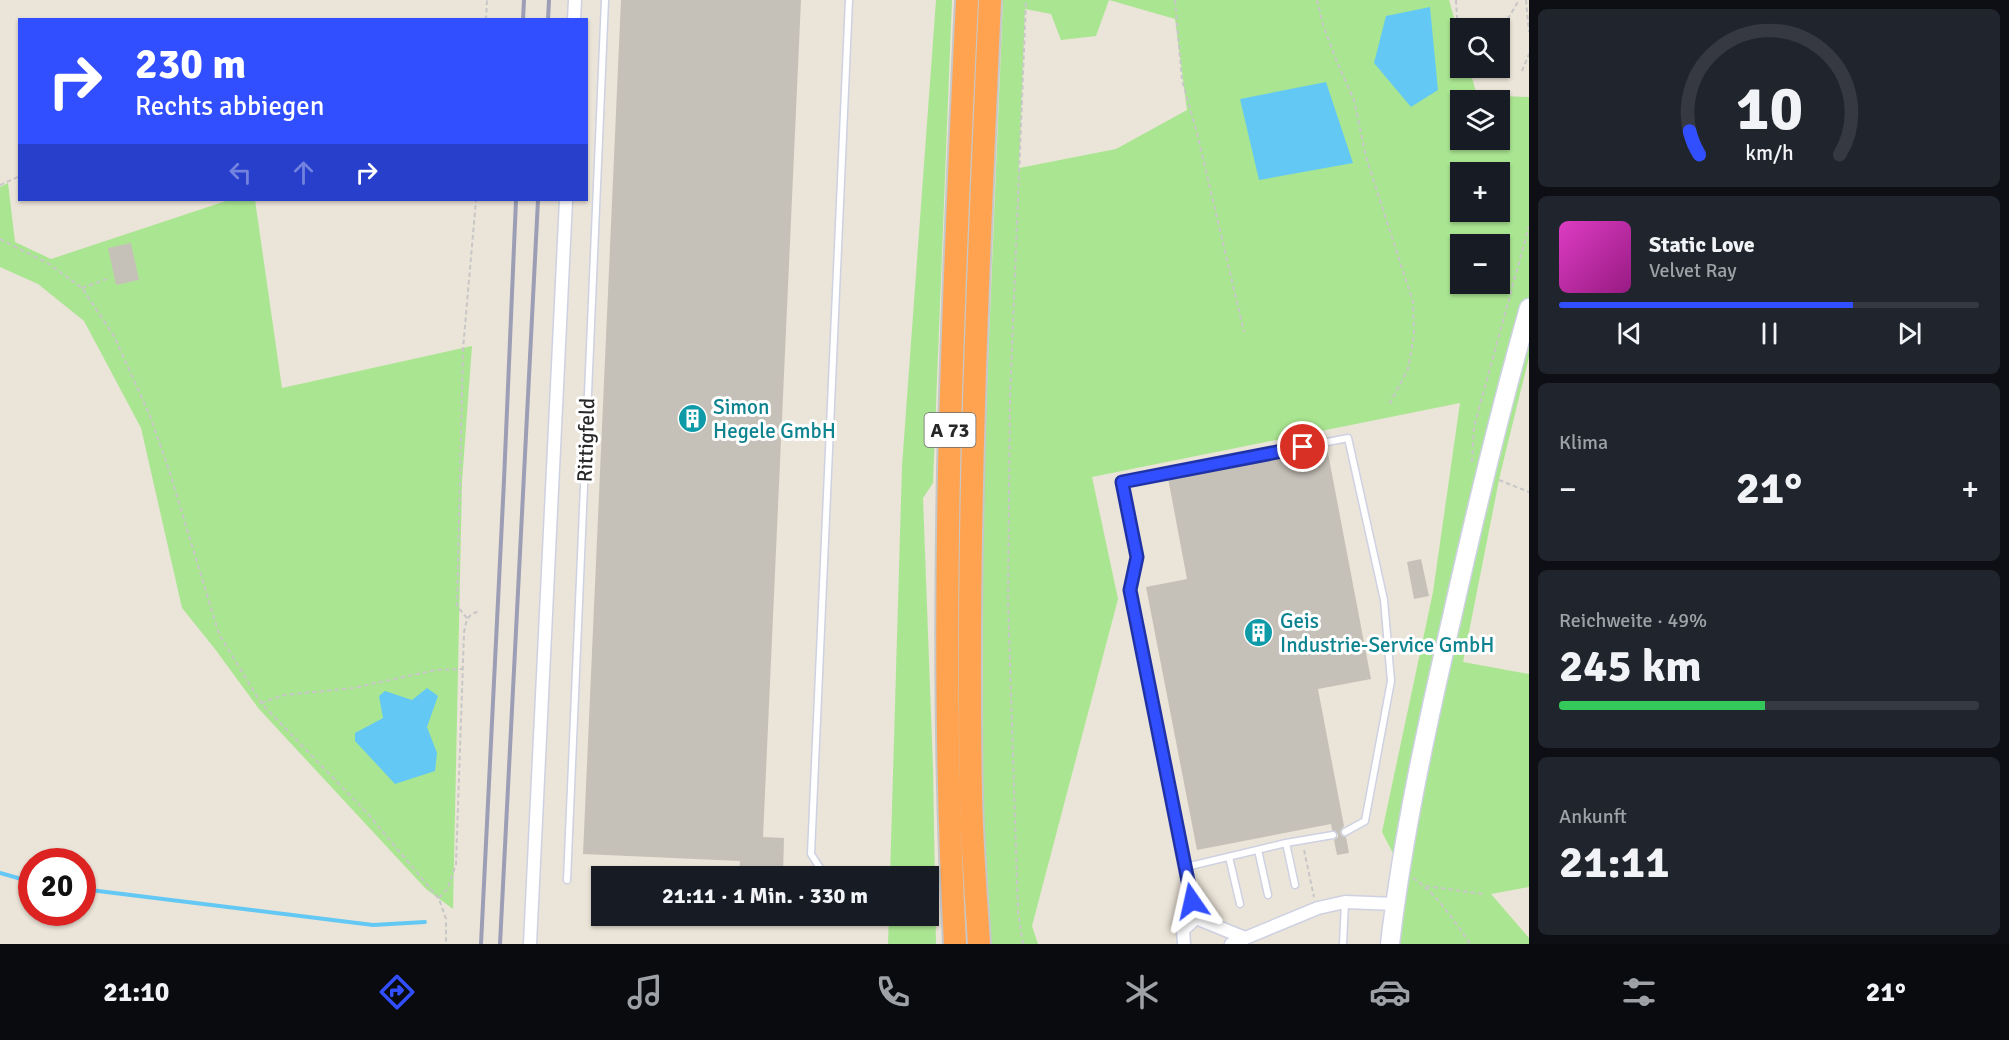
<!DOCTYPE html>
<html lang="de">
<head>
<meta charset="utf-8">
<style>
  :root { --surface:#171b24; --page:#20242c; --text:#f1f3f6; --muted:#9ea1a6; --line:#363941; --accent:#324fff }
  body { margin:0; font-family:Signika,sans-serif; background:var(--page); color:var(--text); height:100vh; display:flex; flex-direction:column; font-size:22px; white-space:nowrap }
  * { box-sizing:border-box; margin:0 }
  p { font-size:20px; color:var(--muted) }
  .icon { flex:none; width:33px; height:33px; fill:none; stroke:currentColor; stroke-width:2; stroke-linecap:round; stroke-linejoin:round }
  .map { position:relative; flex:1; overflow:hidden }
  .details { display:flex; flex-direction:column; gap:9px; padding:9px; background:#0d0f14; width:480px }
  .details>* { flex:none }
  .top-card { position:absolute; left:18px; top:18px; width:570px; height:183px; border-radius:0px; box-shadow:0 2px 4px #0004; background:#324fff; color:#fff; overflow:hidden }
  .buttons { position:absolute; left:1450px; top:18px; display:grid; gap:12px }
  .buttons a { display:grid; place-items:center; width:60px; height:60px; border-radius:0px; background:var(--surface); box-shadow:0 2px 4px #0004; font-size:30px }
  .speed { position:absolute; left:18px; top:848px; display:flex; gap:12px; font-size:30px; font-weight:700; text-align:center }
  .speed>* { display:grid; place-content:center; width:78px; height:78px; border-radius:50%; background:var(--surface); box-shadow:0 2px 4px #0004; line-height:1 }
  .speed .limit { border:9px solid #d22; background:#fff; color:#111 }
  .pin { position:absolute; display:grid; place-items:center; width:51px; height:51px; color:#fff; margin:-26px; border:3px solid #fff; border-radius:50%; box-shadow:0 2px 6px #0007 }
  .me { position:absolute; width:66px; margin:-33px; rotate:349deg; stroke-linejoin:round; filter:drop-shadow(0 0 4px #0008) }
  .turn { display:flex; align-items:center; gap:21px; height:126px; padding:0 18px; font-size:27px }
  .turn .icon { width:78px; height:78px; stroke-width:2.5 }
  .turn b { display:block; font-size:42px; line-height:51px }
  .lanes { display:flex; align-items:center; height:57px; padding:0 18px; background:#0003; justify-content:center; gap:30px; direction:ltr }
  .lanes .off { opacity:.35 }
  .big { font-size:45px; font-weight:700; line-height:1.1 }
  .details .tile { flex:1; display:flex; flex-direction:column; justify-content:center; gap:9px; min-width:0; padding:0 21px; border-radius:9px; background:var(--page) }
  .details .dial { align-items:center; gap:0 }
  .dial svg { height:156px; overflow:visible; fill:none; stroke:var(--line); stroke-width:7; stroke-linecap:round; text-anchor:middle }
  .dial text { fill:var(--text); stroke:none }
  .song { display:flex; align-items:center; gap:18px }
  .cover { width:72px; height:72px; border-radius:9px; background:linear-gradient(135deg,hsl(310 70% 55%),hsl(310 70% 35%)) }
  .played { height:6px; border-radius:3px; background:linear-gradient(90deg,var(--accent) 70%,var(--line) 70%) }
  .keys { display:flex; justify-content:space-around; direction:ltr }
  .heat { display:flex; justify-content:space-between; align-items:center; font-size:33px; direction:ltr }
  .charge { height:9px; border-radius:4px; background:linear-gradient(90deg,#34c759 49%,var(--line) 0) }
  .trip { position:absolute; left:591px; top:866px; width:348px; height:60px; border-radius:0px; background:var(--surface); box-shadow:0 2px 4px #0004; font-weight:700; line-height:60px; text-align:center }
  .tab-bar { display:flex; height:96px; justify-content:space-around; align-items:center; background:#090b0e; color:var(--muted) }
  .tab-bar .icon { width:42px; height:42px }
  .tab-bar .current { color:var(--accent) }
  .tab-bar b { font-size:27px; color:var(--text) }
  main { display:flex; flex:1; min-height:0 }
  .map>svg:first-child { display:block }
  .green { fill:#aae691; fill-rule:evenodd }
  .water { fill:#64c8f4 }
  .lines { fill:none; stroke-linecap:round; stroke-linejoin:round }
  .stream { stroke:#64c8f4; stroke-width:4 }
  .building { fill:#c6c1b8 }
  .service-casing { stroke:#ced1e2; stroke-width:9 }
  .minor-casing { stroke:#ced1e2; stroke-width:15 }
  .secondary-casing { stroke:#ced1e2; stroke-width:21 }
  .motorway-casing { stroke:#c7c7c7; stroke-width:26 }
  .path { stroke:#c7c7c7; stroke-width:2; stroke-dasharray:4.5 3; stroke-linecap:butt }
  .service { stroke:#fff; stroke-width:6 }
  .minor { stroke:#fff; stroke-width:12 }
  .secondary { stroke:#fff; stroke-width:18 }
  .motorway { stroke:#ffa350; stroke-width:22 }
  .rail { stroke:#9b9eb4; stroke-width:4 }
  .route-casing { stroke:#2033a6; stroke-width:15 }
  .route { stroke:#324fff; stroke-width:10 }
  .labels { text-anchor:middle; stroke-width:6; stroke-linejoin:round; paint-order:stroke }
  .shield { fill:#fff; stroke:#686868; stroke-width:1.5 }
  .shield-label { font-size:20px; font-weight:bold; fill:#282828 }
  .culture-label { font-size:21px; fill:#0d838f; stroke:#fff; text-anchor:start }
  .street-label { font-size:21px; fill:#282828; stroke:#fff }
</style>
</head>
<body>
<main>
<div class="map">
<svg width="1529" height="944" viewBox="0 0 1529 944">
  <rect width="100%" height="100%" fill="#ebe4d8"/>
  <!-- green -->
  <g class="green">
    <polygon points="936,0 952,0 933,483 923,498 933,768 936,944 888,944 889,915 928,915 928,876 890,876 902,466"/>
    <path d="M1003,0H1109L1096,36L1061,40L1051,14L1025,9L1019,168L1116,149L1187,110L1175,19L1109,0H1449L1461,42V68H1469L1477,95L1529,97V357L1500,475L1463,662L1529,674V887L1491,894L1529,938V944H1382L1401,869L1382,832L1433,592L1460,403L1092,477L1118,599L1032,926L1038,944H989L983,794V485ZM1461,100H1500V140H1461ZM1461,172H1500V212H1461ZM1461,244H1500V284H1461Z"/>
    <polygon points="8,183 15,242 51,259 229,200 255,200 282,388 472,346 462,481 453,909 426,889 259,709 215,649 182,608 141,428 84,321 38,284 0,267 0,187"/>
  </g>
  <!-- water -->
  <g class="water">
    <polygon points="1430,7 1438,90 1411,107 1374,63 1386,16"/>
    <polygon points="1326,82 1353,163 1259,180 1240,99"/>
    <polygon points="427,688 438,696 427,727 437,753 435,771 395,784 355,741 355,733 383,718 379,696 385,691 412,700"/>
  </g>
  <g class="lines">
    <!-- stream -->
    <g class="stream">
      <polyline points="0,873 32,882"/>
      <polyline points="82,889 373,925 425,922"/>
    </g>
  </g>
  <!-- building -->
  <g class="building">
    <polygon points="621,0 801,0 763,837 784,838 783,876 739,876 740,861 583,854"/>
    <polygon points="131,243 139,280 116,285 108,248"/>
    <polygon points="1327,448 1371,679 1318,689 1344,826 1340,832 1342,836 1346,837 1349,853 1337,855 1334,840 1338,837 1338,834 1332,830 1331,824 1197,850 1146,587 1187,579 1168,478"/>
    <polygon points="1421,559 1429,596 1414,599 1407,562"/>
  </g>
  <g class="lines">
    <defs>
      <g id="service">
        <polyline points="1286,843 1295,885"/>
        <polyline points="1258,850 1268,895"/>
        <polyline points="1229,857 1240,904"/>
        <polyline points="1186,867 1130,590 1137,557 1122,482 1348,438 1384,600 1391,681 1365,821 1345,832"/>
        <polyline points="825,876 811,854 849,0"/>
        <polyline points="567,880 605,0"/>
        <polyline points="1196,918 1186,867 1286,843 1333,835"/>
        <polyline points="1343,944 1345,902"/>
      </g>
      <g id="minor">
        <polyline points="574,20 575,0"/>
        <polyline points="530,944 566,200"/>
        <polyline points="1184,944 1183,930 1196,918 1245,938"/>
        <polyline points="1231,944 1318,908 1345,902 1395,904"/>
      </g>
      <path id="secondary" d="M1390,944C1403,834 1427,725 1452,617C1475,514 1500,410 1529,308"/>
      <g id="motorway">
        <path d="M955,944C938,629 952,315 967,0"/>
        <path d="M979,944C976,895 972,846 971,797C966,531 978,266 990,0"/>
      </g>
    </defs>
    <!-- service casing -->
    <use href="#service" class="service-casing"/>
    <!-- minor casing -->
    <use href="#minor" class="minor-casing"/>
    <!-- secondary casing -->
    <use href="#secondary" class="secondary-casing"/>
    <!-- motorway casing -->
    <use href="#motorway" class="motorway-casing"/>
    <!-- path -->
    <g class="path">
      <polyline points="1175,0 1182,80 1197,133 1244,332"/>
      <polyline points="1317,0 1323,25 1337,62 1354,100 1366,157 1413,302 1414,335 1408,369 1389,405"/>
      <polyline points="1456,0 1457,17 1461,29"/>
      <polyline points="1526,0 1529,32"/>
      <polyline points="486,20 487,0"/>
      <polyline points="1500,32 1519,0"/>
      <polyline points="1522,71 1529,54"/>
      <polyline points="0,185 20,176"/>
      <polyline points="0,239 49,264 82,288 114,336 150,416 169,470 219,634 261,703 368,814 439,899 446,919 446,944"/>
      <polyline points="82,288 107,279"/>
      <polyline points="1472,462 1474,427 1529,226"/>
      <polyline points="1499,480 1529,492"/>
      <polyline points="467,618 457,606 463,349 476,200"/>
      <polyline points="261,703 284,695 353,688 436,670 463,669"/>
      <polyline points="1304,850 1314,897"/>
      <path d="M1413,878C1437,894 1454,920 1470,944"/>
      <polyline points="1426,886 1483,894"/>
      <path d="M439,898L448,888L456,864L464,633C466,621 467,614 480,611"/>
      <polyline points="1023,944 1018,912 1008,601 1010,397 1026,0"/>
    </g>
    <!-- service -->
    <use href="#service" class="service"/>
    <!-- minor -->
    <use href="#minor" class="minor"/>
    <!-- secondary -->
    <use href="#secondary" class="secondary"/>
    <!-- motorway -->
    <use href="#motorway" class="motorway"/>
    <!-- rail -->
    <g class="rail">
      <polyline points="523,20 524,0"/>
      <polyline points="548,20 549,0"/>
      <polyline points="481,944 504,480 516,200"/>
      <polyline points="500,944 538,200"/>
    </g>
  </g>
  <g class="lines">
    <defs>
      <polyline id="route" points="1192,901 1130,590 1137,557 1122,482 1303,447"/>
    </defs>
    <!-- route casing -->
    <use href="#route" class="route-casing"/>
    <!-- route -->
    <use href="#route" class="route"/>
  </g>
  <!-- icons -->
  <defs>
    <symbol id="building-disc" viewBox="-11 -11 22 22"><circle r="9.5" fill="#0f9aa8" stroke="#fff"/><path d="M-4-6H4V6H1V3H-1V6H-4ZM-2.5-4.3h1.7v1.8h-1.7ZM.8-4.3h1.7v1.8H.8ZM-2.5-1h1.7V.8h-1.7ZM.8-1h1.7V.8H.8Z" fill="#fff"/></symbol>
  </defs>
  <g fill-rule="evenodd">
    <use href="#building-disc" x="676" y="402" width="33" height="33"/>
    <use href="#building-disc" x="1242" y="616" width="33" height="33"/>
  </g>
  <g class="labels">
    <!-- shield labels -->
    <rect class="shield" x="924.5" y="413" width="51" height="34" rx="4.5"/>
    <g class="shield-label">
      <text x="950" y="437">A 73</text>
    </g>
    <!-- culture labels -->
    <g class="culture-label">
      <text x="713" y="414">Simon<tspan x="713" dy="24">Hegele GmbH</tspan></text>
      <text x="1280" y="628">Geis<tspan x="1280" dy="24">Industrie-Service GmbH</tspan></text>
    </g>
    <!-- street labels -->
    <g class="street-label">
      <text transform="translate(586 440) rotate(-88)" y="7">Rittigfeld</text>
    </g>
  </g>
</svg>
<div class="buttons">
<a><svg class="icon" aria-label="search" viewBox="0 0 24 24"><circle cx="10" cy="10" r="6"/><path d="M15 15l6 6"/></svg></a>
<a><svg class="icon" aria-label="layers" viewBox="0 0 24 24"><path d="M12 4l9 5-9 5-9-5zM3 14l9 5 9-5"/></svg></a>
<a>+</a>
<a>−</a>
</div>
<div class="speed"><div class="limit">20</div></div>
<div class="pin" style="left:1303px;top:447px;background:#d93025"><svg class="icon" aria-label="arrive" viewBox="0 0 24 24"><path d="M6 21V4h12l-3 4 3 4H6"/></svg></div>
<svg class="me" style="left:1192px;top:901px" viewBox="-20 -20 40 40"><path d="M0-17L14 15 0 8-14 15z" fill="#324fff" stroke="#fff" stroke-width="4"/></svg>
<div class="trip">21:11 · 1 Min. · 330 m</div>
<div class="top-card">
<div class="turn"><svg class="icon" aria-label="right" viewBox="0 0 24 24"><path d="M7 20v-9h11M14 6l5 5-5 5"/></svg><div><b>230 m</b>Rechts abbiegen</div></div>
<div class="lanes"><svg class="icon off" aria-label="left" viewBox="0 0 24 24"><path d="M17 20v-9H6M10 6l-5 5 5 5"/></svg><svg class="icon off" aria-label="ahead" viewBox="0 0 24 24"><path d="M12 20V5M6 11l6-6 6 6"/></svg><svg class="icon" aria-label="right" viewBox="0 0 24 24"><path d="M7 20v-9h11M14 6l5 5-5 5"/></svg></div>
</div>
</div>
<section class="details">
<div class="tile dial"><svg viewBox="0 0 100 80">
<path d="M14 69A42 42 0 1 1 86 69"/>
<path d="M14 69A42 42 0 0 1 9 57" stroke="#324fff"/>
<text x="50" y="56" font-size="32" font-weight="700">10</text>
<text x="50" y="72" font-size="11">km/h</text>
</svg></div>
<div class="tile">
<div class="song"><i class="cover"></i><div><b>Static Love</b><p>Velvet Ray</p></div></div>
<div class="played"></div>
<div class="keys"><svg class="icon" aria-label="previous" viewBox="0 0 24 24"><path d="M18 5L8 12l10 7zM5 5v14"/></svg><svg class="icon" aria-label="pause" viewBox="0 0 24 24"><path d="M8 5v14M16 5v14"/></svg><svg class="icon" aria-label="next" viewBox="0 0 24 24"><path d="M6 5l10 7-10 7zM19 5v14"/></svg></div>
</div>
<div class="tile"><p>Klima</p>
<div class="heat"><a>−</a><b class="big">21°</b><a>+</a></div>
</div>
<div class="tile"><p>Reichweite · 49%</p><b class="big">245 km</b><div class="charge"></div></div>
<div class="tile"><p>Ankunft</p><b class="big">21:11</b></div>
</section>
</main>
<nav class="tab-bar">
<b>21:10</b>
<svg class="icon current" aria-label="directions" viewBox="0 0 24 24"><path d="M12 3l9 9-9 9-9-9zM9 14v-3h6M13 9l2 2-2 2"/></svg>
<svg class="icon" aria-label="music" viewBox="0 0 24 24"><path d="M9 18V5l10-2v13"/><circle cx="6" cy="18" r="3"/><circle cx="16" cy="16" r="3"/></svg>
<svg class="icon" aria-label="phone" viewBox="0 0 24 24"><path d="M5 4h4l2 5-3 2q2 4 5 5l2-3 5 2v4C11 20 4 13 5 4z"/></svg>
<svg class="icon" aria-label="climate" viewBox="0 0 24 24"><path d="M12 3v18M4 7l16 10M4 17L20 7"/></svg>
<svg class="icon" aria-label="car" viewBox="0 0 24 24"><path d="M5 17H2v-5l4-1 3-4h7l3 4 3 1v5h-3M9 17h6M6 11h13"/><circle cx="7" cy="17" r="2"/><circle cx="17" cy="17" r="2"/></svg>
<svg class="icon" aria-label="filters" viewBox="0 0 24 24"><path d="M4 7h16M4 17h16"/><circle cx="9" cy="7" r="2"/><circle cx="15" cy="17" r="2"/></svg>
<b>21°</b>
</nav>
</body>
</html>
